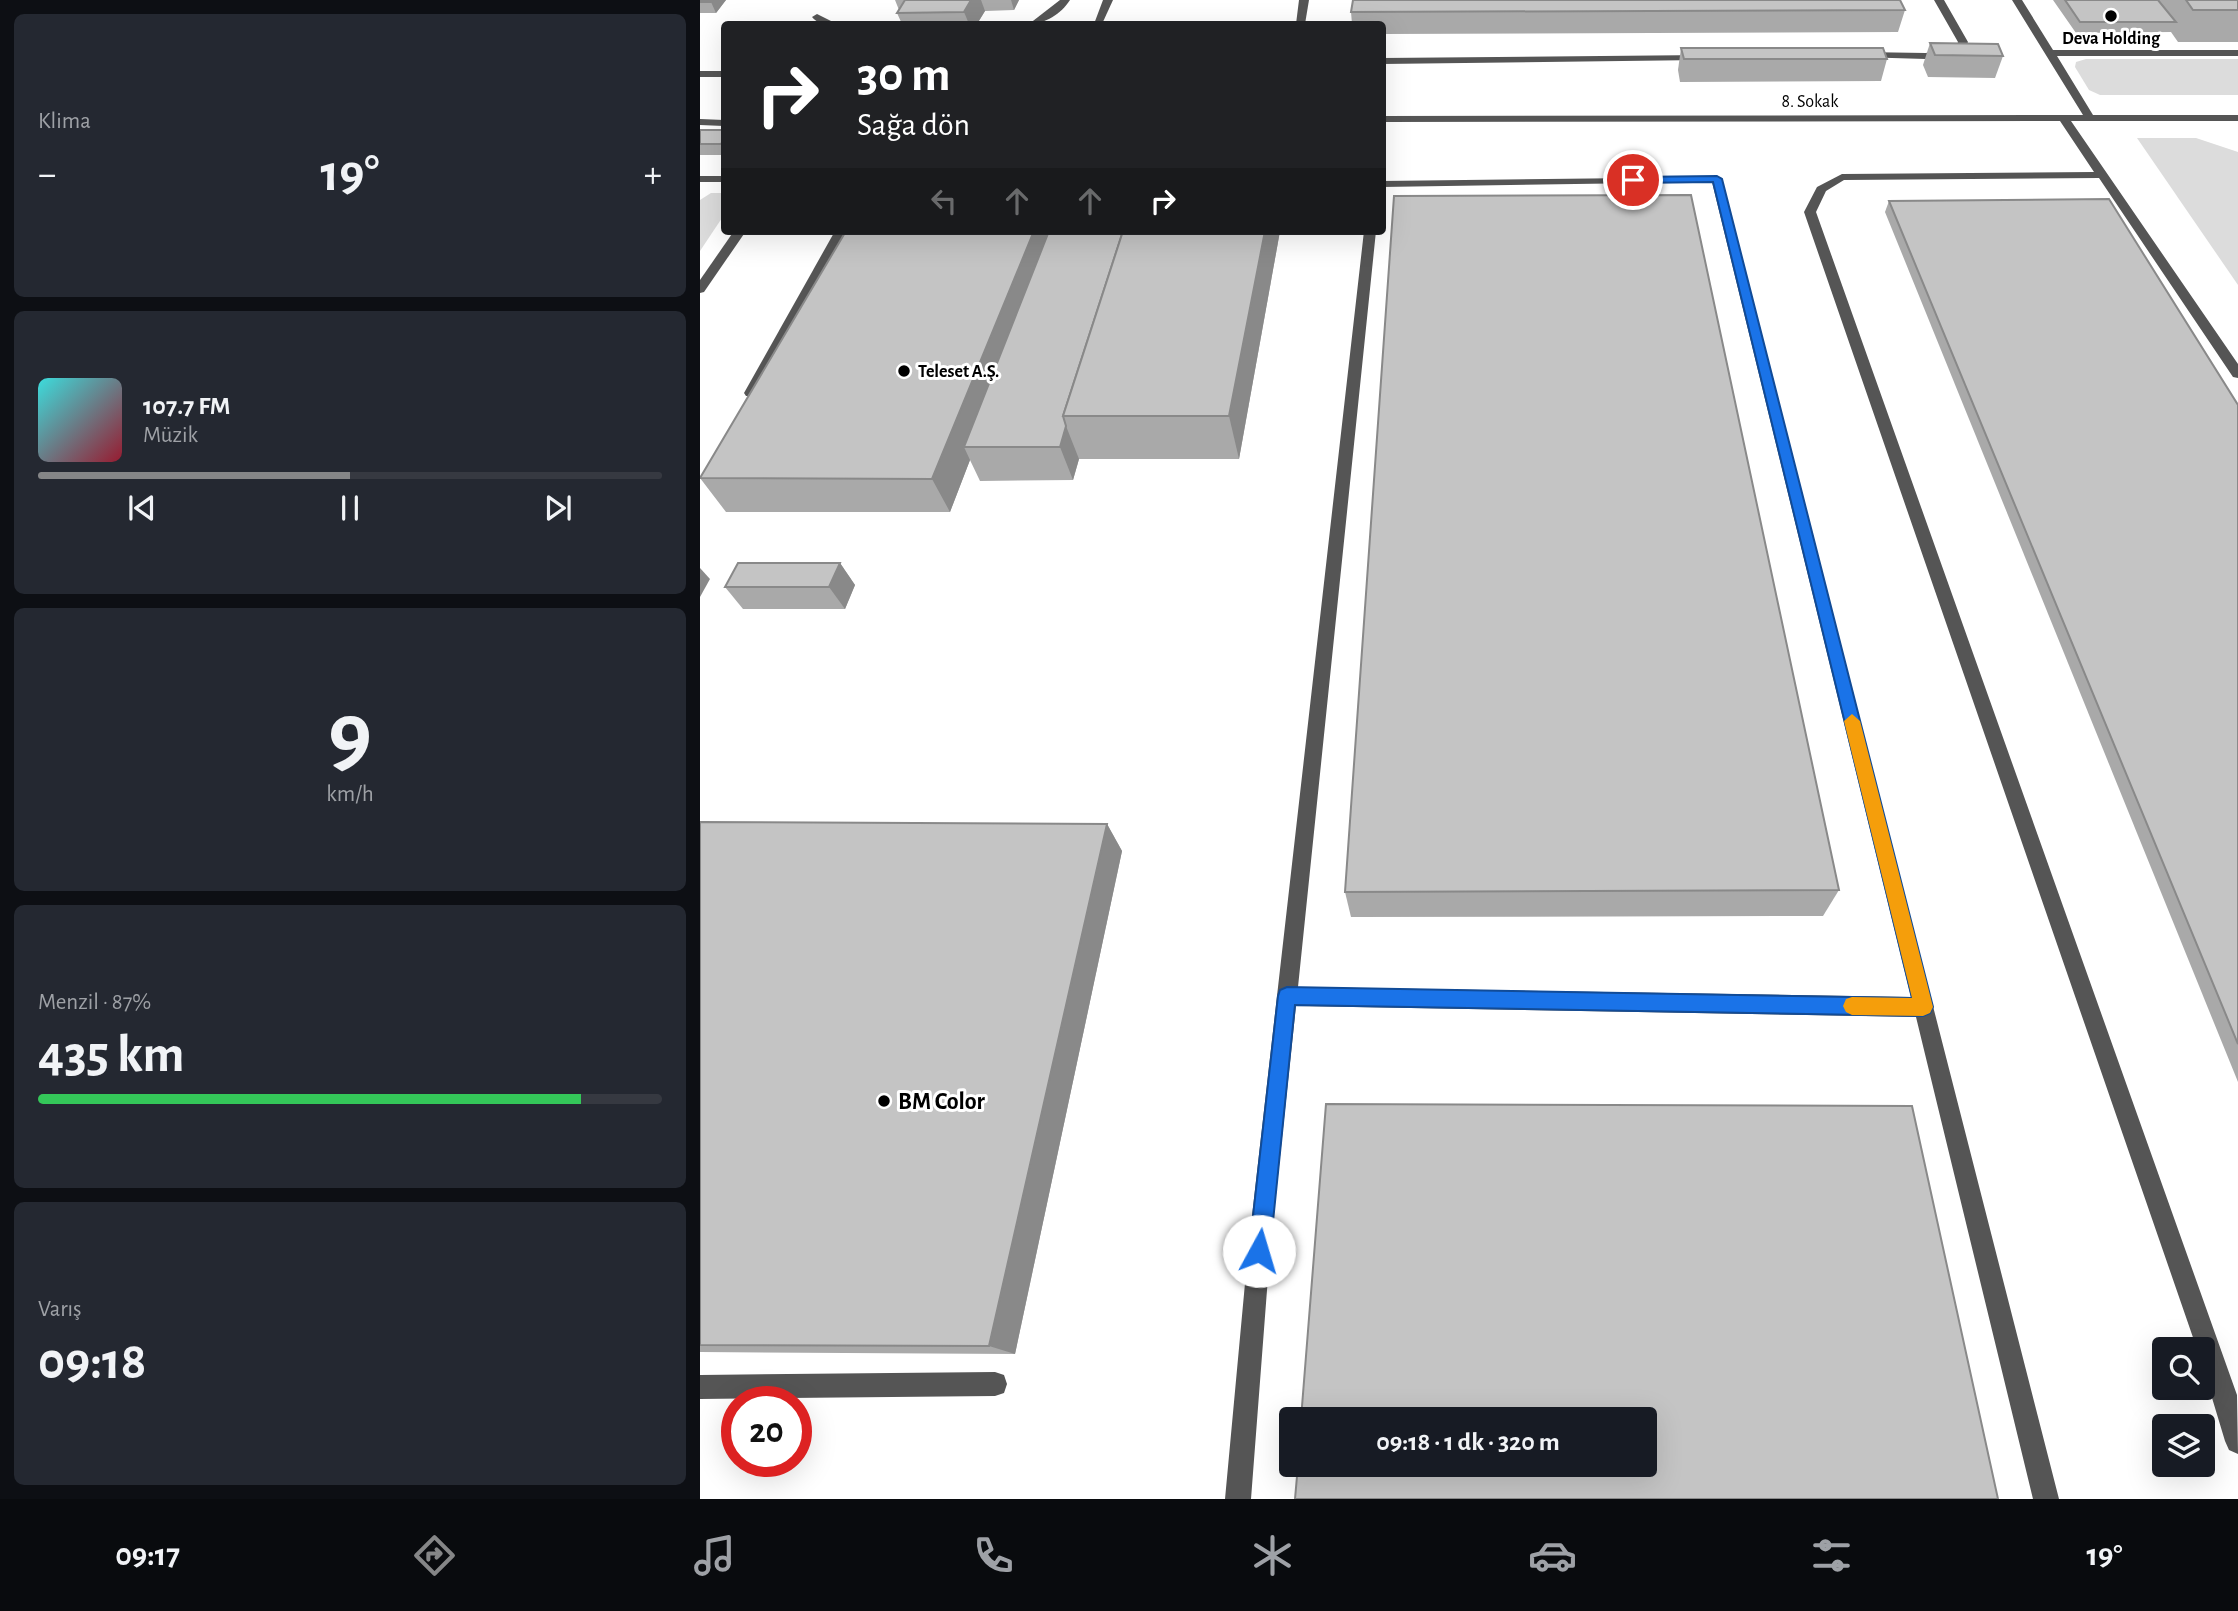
<!DOCTYPE html>
<html lang="tr">
<head>
<meta charset="utf-8">
<style>
  :root { --surface:#171b24; --page:#242831; --text:#f1f3f6; --muted:#9ea1a6; --line:#363941; --accent:#858687 }
  body { margin:0; font-family:"Alegreya Sans",sans-serif; background:var(--page); color:var(--text); height:100vh; display:flex; flex-direction:column; font-size:26px; white-space:nowrap }
  * { box-sizing:border-box; margin:0 }
  p { font-size:23px; color:var(--muted) }
  .icon { flex:none; width:38px; height:38px; fill:none; stroke:currentColor; stroke-width:2; stroke-linecap:round; stroke-linejoin:round }
  .map { position:relative; flex:1; overflow:hidden }
  .details { display:flex; flex-direction:column; gap:14px; padding:14px; background:#0d0f14; width:700px }
  .details>* { flex:none }
  .hud { position:absolute; left:21px; top:21px; width:665px; height:214px; border-radius:7px; box-shadow:0 7px 28px #0002; background:#202124; color:#fff; overflow:hidden }
  .tools { position:absolute; left:1452px; top:1337px; display:grid; gap:14px }
  .tools a { display:grid; place-items:center; width:63px; height:63px; border-radius:7px; background:var(--surface); box-shadow:0 7px 28px #0002; font-size:35px }
  .speed { position:absolute; left:21px; top:1386px; display:flex; gap:14px; font-size:35px; font-weight:700; text-align:center }
  .speed>* { display:grid; place-content:center; width:91px; height:91px; border-radius:50%; background:var(--surface); box-shadow:0 7px 28px #0002; line-height:1 }
  .speed .limit { border:10px solid #d22; background:#fff; color:#111 }
  .pin { position:absolute; display:grid; place-items:center; width:60px; height:60px; color:#fff; margin:-30px; border:4px solid #fff; border-radius:50%; box-shadow:0 2px 7px #0007 }
  .me { position:absolute; width:77px; margin:-38px; rotate:6deg; stroke-linejoin:round; filter:drop-shadow(0 0 5px #0008) }
  .turn { display:flex; align-items:center; gap:24px; height:147px; padding:0 21px; font-size:32px }
  .turn .icon { width:91px; height:91px; stroke-width:2.5 }
  .turn b { display:block; font-size:49px; line-height:60px }
  .lanes { display:flex; align-items:center; height:66px; padding:0 21px; background:#0003; justify-content:center; gap:35px; direction:ltr }
  .lanes .off { opacity:.35 }
  .big { font-size:52px; font-weight:600; line-height:1.1 }
  .details .card { flex:1; display:flex; flex-direction:column; justify-content:center; gap:10px; min-width:0; padding:0 24px; border-radius:10px; background:var(--page) }
  .details .dial { align-items:center; gap:0 }
  .dial b { font-size:91px; line-height:1 }
  .song { display:flex; align-items:center; gap:21px }
  .cover { width:84px; height:84px; border-radius:10px; background:linear-gradient(135deg,hsl(180 70% 55%),hsl(350 70% 35%)) }
  .played { height:7px; border-radius:4px; background:linear-gradient(90deg,var(--accent) 50%,var(--line) 50%) }
  .keys { display:flex; justify-content:space-around; direction:ltr }
  .heat { display:flex; justify-content:space-between; align-items:center; font-size:38px; direction:ltr }
  .charge { height:10px; border-radius:5px; background:linear-gradient(90deg,#34c759 87%,var(--line) 0) }
  .trip { position:absolute; left:579px; top:1407px; width:378px; height:70px; border-radius:7px; background:var(--surface); box-shadow:0 7px 28px #0002; font-weight:600; line-height:70px; text-align:center }
  .tab-bar { display:flex; height:112px; justify-content:space-around; align-items:center; background:#090b0e; color:var(--muted) }
  .tab-bar .icon { width:49px; height:49px }
  .tab-bar .selected { color:var(--accent) }
  .tab-bar b { font-size:32px; color:var(--text) }
  main { display:flex; flex:1; min-height:0 }
  .map>svg:first-child { display:block }
  .green { fill:#dcdcdc }
  .lines { fill:none; stroke-linecap:round; stroke-linejoin:round }
  .minor { fill:#555; fill-rule:evenodd }
  .wall { fill:#a9a9a9 }
  .shaded-wall { fill:#898989 }
  .building { fill:#c4c4c4; stroke:#898989; stroke-width:2 }
  .route { fill:#1a73e8; stroke:#114b97; stroke-width:2 }
  .slow { fill:#f59e0b }
  .poi-dot { fill:#000; stroke:#fff; stroke-width:2.5 }
  .labels { text-anchor:middle; stroke-width:6; stroke-linejoin:round; paint-order:stroke }
  .far-poi-label { font-size:18px; font-weight:bold; fill:#000; stroke:#fff }
  .far-street-label { font-size:18px; fill:#000; stroke:#fff }
  .near-poi-label { font-size:24px; font-weight:bold; fill:#000; stroke:#fff; text-anchor:start }
</style>
</head>
<body>
<main>
<section class="details">
<div class="card"><p>Klima</p>
<div class="heat"><a>−</a><b class="big">19°</b><a>+</a></div>
</div>
<div class="card">
<div class="song"><i class="cover"></i><div><b>107.7 FM</b><p>Müzik</p></div></div>
<div class="played"></div>
<div class="keys"><svg class="icon" aria-label="previous" viewBox="0 0 24 24"><path d="M18 5L8 12l10 7zM5 5v14"/></svg><svg class="icon" aria-label="pause" viewBox="0 0 24 24"><path d="M8 5v14M16 5v14"/></svg><svg class="icon" aria-label="next" viewBox="0 0 24 24"><path d="M6 5l10 7-10 7zM19 5v14"/></svg></div>
</div>
<div class="card dial"><b>9</b><p>km/h</p></div>
<div class="card"><p>Menzil · 87%</p><b class="big">435 km</b><div class="charge"></div></div>
<div class="card"><p>Varış</p><b class="big">09:18</b></div>
</section>
<div class="map">
<svg width="1538" height="1499" viewBox="0 0 1538 1499">
  <rect width="100%" height="100%" fill="#fff"/>
  <!-- green -->
  <g class="green">
    <polygon points="1386,59 1538,59 1538,95 1400,95 1389,90 1375,67 1376,62"/>
    <polygon points="1437,138 1496,138 1538,152 1538,285"/>
    <polygon points="11,193 24,193 24,215 0,251 0,200"/>
  </g>
  <g class="lines">
    <!-- minor -->
    <g class="minor">
      <path d="M360,0H370C361,14 345,24 329,24Z"/>
      <polygon points="403,0 413,0 402,24 394,24"/>
      <polygon points="599,0 609,0 605,24 596,24"/>
      <polygon points="1234,0 1244,0 1268,42 1265,49 1226,59 1158,57 1157,55 1162,52 1226,53 1257,45 1258,42"/>
      <polygon points="1312,0 1322,0 1353,50 1538,50 1538,56 1357,56 1393,115 1538,115 1538,121 1371,121 1538,364 1538,378 1533,377 1399,178 1144,180 1126,191 1116,212 1537,1395 1538,1454 1529,1450 1525,1441 1503,1368 1503,1349 1497,1349 1104,212 1117,187 1142,174 1394,172 1360,121 682,122 682,116 1383,115"/>
      <path d="M117,14L133,22L135,24C126,25 118,24 112,17Z"/>
      <polygon points="1005,55 1005,59 1001,60 682,64 682,58"/>
      <rect x="0" y="71" width="24" height="6"/>
      <polygon points="0,119 24,120 24,126 0,125"/>
      <rect x="0" y="176" width="24" height="6"/>
      <polygon points="1021,177 1359,1499 1333,1499 1216,1017 596,1006 570,1251 551,1499 525,1499 548,1251 664,231 676,231 598,987 1211,997 1012,182 682,187 682,181"/>
      <polygon points="34,231 46,231 4,292 0,293 0,280"/>
      <polygon points="135,231 147,231 58,393 56,396 46,396 44,393"/>
      <polygon points="295,1372 304,1375 307,1384 304,1393 295,1396 0,1399 0,1375"/>
    </g>
  </g>
  <!-- wall -->
  <g class="wall">
    <polygon points="0,0 26,0 16,13 0,13"/>
    <polygon points="195,0 319,0 314,10 285,11 277,24 202,24 197,13 199,10"/>
    <polygon points="1353,0 1538,0 1538,42 1478,42 1471,32 1376,33"/>
    <polygon points="1205,10 1198,32 682,34 682,24 652,24 651,12"/>
    <polygon points="1230,43 1303,56 1295,78 1228,77 1223,65"/>
    <polygon points="981,48 1187,59 1181,81 980,82 978,70"/>
    <rect x="0" y="130" width="24" height="25"/>
    <polygon points="1189,201 1538,405 1538,1082 1185,212"/>
    <polygon points="146,231 580,231 539,459 379,459 373,480 280,481 270,460 250,512 26,512 0,478"/>
    <polygon points="140,563 155,585 145,609 43,609 25,587"/>
    <polygon points="0,822 407,824 422,851 315,1354 0,1352"/>
    <polygon points="1139,890 1123,916 651,917 645,892"/>
  </g>
  <!-- shaded-wall -->
  <g class="shaded-wall">
    <polygon points="12,0 26,0 16,13 11,2"/>
    <polygon points="271,0 281,0 285,11 277,24 269,24 264,12"/>
    <polygon points="311,0 319,0 314,10"/>
    <polygon points="24,139 24,151 21,144"/>
    <polygon points="334,231 359,231 264,447 270,460 250,512 232,479"/>
    <polygon points="565,231 580,231 539,459 529,416"/>
    <polygon points="366,426 379,459 373,480 360,447"/>
    <polygon points="140,563 155,585 145,609 129,587"/>
    <polygon points="0,568 10,579 0,597"/>
    <polygon points="407,824 422,851 315,1354 289,1346"/>
  </g>
  <!-- building -->
  <g class="building">
    <polygon points="0,0 12,0 11,2 0,2"/>
    <polygon points="205,0 271,0 264,12 197,13"/>
    <polygon points="653,0 1200,0 1205,10 651,12"/>
    <polygon points="1365,0 1458,0 1476,22 1380,22"/>
    <polygon points="1486,0 1538,0 1538,10 1493,10"/>
    <polygon points="1230,43 1298,44 1303,56 1235,55"/>
    <polygon points="981,48 1183,48 1187,59 984,59"/>
    <polygon points="0,130 24,130 24,139 21,144 0,144"/>
    <polygon points="991,195 1139,890 645,892 694,196"/>
    <polygon points="1409,199 1538,405 1538,1044 1189,201"/>
    <polygon points="146,231 334,231 232,479 0,478"/>
    <polygon points="349,231 423,231 363,416 366,426 360,447 264,447"/>
    <polygon points="423,231 565,231 529,416 363,416"/>
    <polygon points="38,563 140,563 129,587 25,587"/>
    <polygon points="0,822 407,824 289,1346 0,1345"/>
    <polygon points="626,1104 1212,1106 1298,1499 595,1499 598,1465 945,1465 945,1419 601,1419"/>
  </g>
  <!-- route -->
  <polygon class="route" points="1017,176 1022,179 1233,1007 1230,1013 1223,1016 595,1005 570,1251 567,1258 559,1261 552,1258 549,1251 578,996 580,990 587,987 1212,998 1013,182 933,183 928,180 933,177"/>
  <!-- slow -->
  <polygon class="slow" points="1152,714 1160,721 1233,1007 1230,1013 1223,1016 1152,1015 1146,1012 1143,1006 1146,999 1152,997 1212,998 1144,721"/>
  <!-- markers -->
  <g class="poi-dot">
    <circle cx="1411" cy="16" r="7"/>
    <circle cx="204" cy="371" r="7"/>
    <circle cx="184" cy="1101" r="7"/>
  </g>
  <g class="labels">
    <!-- far-poi labels -->
    <g class="far-poi-label">
      <text x="1411" y="44">Deva Holding</text>
      <text x="218" y="377" text-anchor="start">Teleset A.Ş.</text>
    </g>
    <!-- far-street labels -->
    <g class="far-street-label">
      <text x="1110" y="107">8. Sokak</text>
    </g>
    <!-- near-poi labels -->
    <g class="near-poi-label">
      <text x="198" y="1109">BM Color</text>
    </g>
  </g>
</svg>
<div class="tools">
<a><svg class="icon" aria-label="search" viewBox="0 0 24 24"><circle cx="10" cy="10" r="6"/><path d="M15 15l6 6"/></svg></a>
<a><svg class="icon" aria-label="layers" viewBox="0 0 24 24"><path d="M12 4l9 5-9 5-9-5zM3 14l9 5 9-5"/></svg></a>
</div>
<div class="speed"><div class="limit">20</div></div>
<div class="pin" style="left:933px;top:180px;background:#d93025"><svg class="icon" aria-label="arrive" viewBox="0 0 24 24"><path d="M6 21V4h12l-3 4 3 4H6"/></svg></div>
<svg class="me" style="left:559px;top:1251px" viewBox="-20 -20 40 40"><circle r="19" fill="#fff"/><path d="M0-13L10 11 0 6-10 11z" fill="#1a73e8"/></svg>
<div class="trip">09:18 · 1 dk · 320 m</div>
<div class="hud">
<div class="turn"><svg class="icon" aria-label="right" viewBox="0 0 24 24"><path d="M7 20v-9h11M14 6l5 5-5 5"/></svg><div><b>30 m</b>Sağa dön</div></div>
<div class="lanes"><svg class="icon off" aria-label="left" viewBox="0 0 24 24"><path d="M17 20v-9H6M10 6l-5 5 5 5"/></svg><svg class="icon off" aria-label="ahead" viewBox="0 0 24 24"><path d="M12 20V5M6 11l6-6 6 6"/></svg><svg class="icon off" aria-label="ahead" viewBox="0 0 24 24"><path d="M12 20V5M6 11l6-6 6 6"/></svg><svg class="icon" aria-label="right" viewBox="0 0 24 24"><path d="M7 20v-9h11M14 6l5 5-5 5"/></svg></div>
</div>
</div>
</main>
<nav class="tab-bar">
<b>09:17</b>
<svg class="icon selected" aria-label="directions" viewBox="0 0 24 24"><path d="M12 3l9 9-9 9-9-9zM9 14v-3h6M13 9l2 2-2 2"/></svg>
<svg class="icon" aria-label="music" viewBox="0 0 24 24"><path d="M9 18V5l10-2v13"/><circle cx="6" cy="18" r="3"/><circle cx="16" cy="16" r="3"/></svg>
<svg class="icon" aria-label="phone" viewBox="0 0 24 24"><path d="M5 4h4l2 5-3 2q2 4 5 5l2-3 5 2v4C11 20 4 13 5 4z"/></svg>
<svg class="icon" aria-label="climate" viewBox="0 0 24 24"><path d="M12 3v18M4 7l16 10M4 17L20 7"/></svg>
<svg class="icon" aria-label="car" viewBox="0 0 24 24"><path d="M5 17H2v-5l4-1 3-4h7l3 4 3 1v5h-3M9 17h6M6 11h13"/><circle cx="7" cy="17" r="2"/><circle cx="17" cy="17" r="2"/></svg>
<svg class="icon" aria-label="filters" viewBox="0 0 24 24"><path d="M4 7h16M4 17h16"/><circle cx="9" cy="7" r="2"/><circle cx="15" cy="17" r="2"/></svg>
<b>19°</b>
</nav>
</body>
</html>
